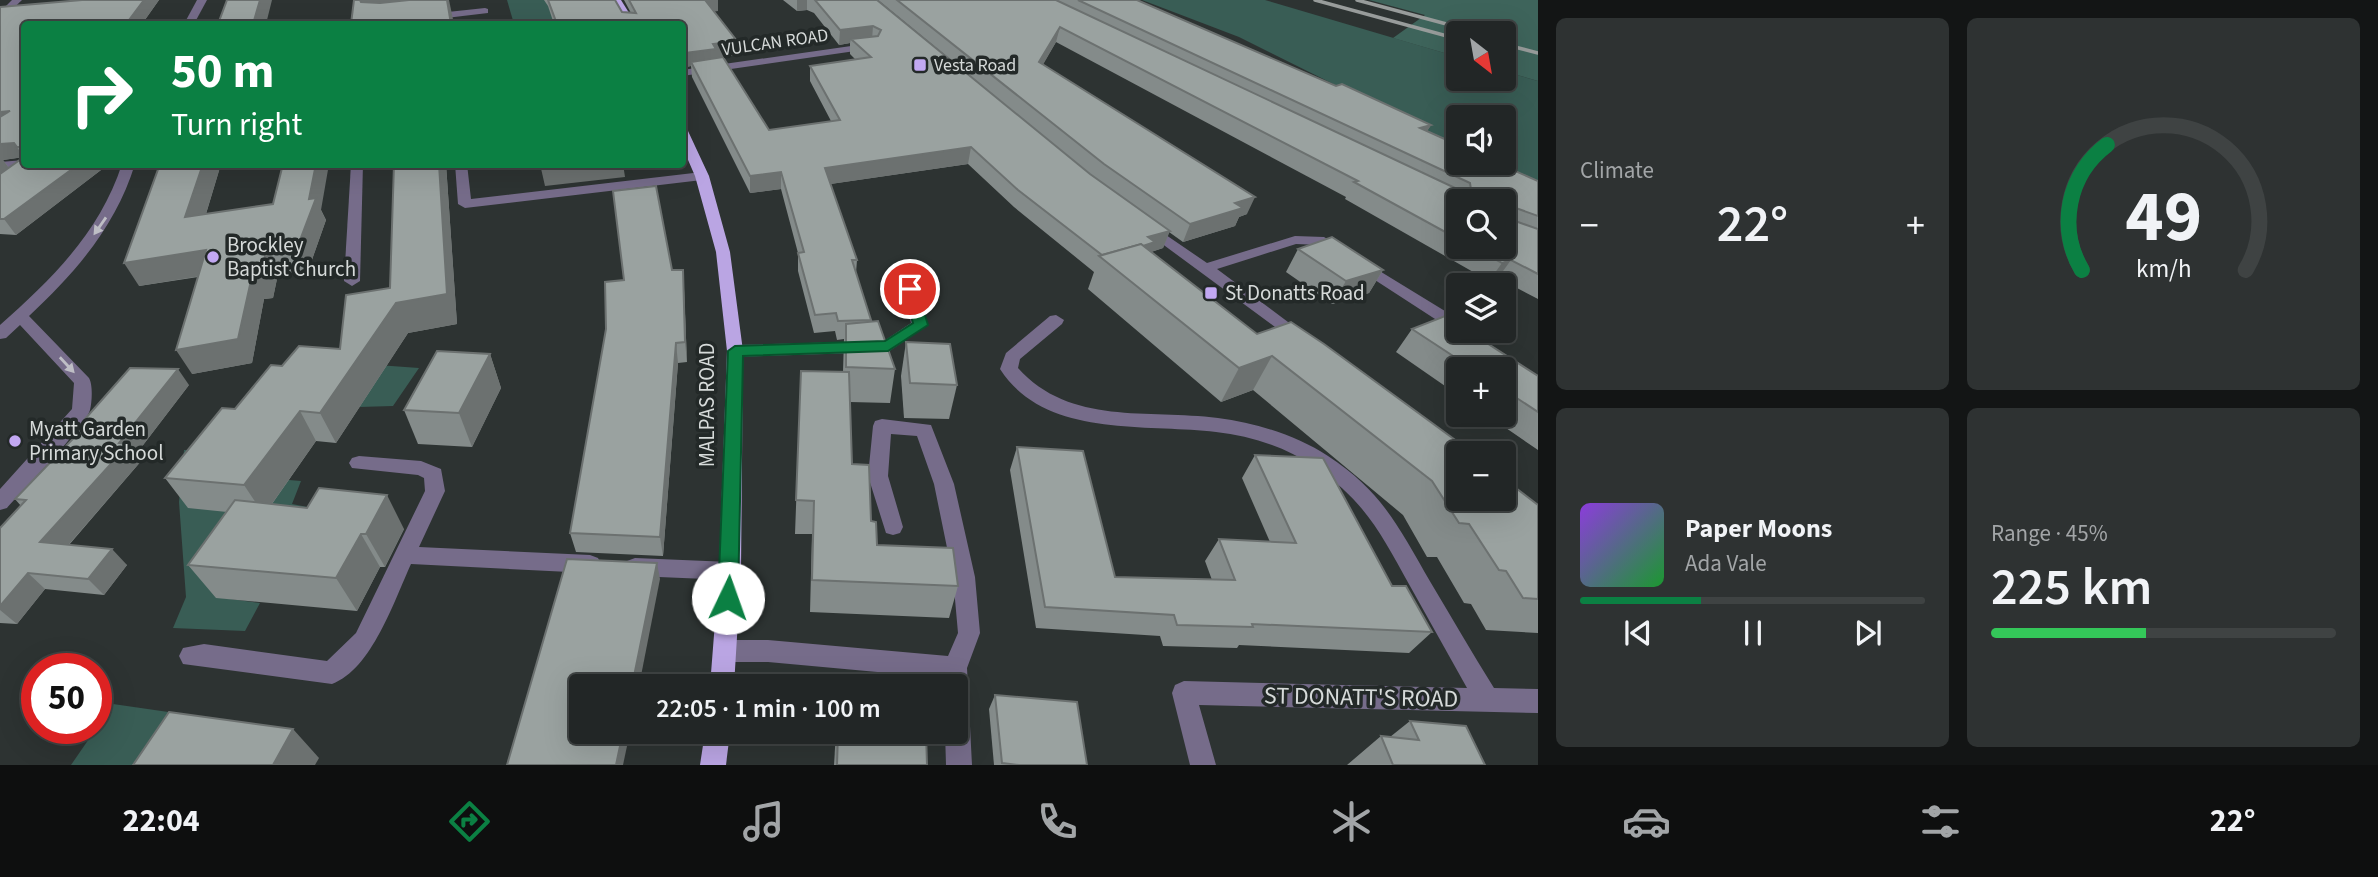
<!DOCTYPE html>
<html lang="en">
<head>
<meta charset="utf-8">
<style>
  :root { --surface:#222626; --page:#2e3232; --text:#f1f3f6; --muted:#a2a5a7; --line:#3f4343; --accent:#0b8043 }
  body { margin:0; font-family:"Source Sans 3",sans-serif; background:var(--page); color:var(--text); height:100vh; display:flex; flex-direction:column; font-size:26px; white-space:nowrap }
  * { box-sizing:border-box; margin:0 }
  p { font-size:23px; color:var(--muted) }
  .icon { flex:none; width:38px; height:38px; fill:none; stroke:currentColor; stroke-width:2; stroke-linecap:round; stroke-linejoin:round }
  .map { position:relative; flex:1; overflow:hidden }
  .details { display:flex; flex-direction:column; gap:18px; padding:18px; background:#131515; width:840px }
  .details>* { flex:none }
  .banner { position:absolute; left:21px; top:21px; width:665px; height:147px; border-radius:7px; box-shadow:0 7px 28px #0002,0 0 0 2px var(--line); background:#0b8043; color:#fff; overflow:hidden }
  .needle { width:46px; rotate:149deg }
  .buttons { position:absolute; left:1446px; top:21px; display:grid; gap:14px }
  .buttons a { display:grid; place-items:center; width:70px; height:70px; border-radius:7px; background:var(--surface); box-shadow:0 7px 28px #0002,0 0 0 2px var(--line); font-size:35px }
  .speed { position:absolute; left:21px; top:653px; display:flex; gap:14px; font-size:35px; font-weight:700; text-align:center }
  .speed>* { display:grid; place-content:center; width:91px; height:91px; border-radius:50%; background:var(--surface); box-shadow:0 7px 28px #0002,0 0 0 2px var(--line); line-height:1 }
  .speed .limit { border:10px solid #d22; background:#fff; color:#111 }
  .pin { position:absolute; display:grid; place-items:center; width:60px; height:60px; color:#fff; margin:-30px; border:4px solid #fff; border-radius:50%; box-shadow:0 2px 7px #0007 }
  .me { position:absolute; width:77px; margin:-38px; rotate:3deg; stroke-linejoin:round; filter:drop-shadow(0 0 5px #0008) }
  .turn { display:flex; align-items:center; gap:24px; height:147px; padding:0 35px; font-size:32px }
  .turn .icon { width:91px; height:91px; stroke-width:2.5 }
  .turn b { display:block; font-size:49px; line-height:60px }
  .big { font-size:52px; font-weight:600; line-height:1.1 }
  .details .widget { flex:1; display:flex; flex-direction:column; justify-content:center; gap:10px; min-width:0; padding:0 24px; border-radius:10px; background:var(--page) }
  .details .dial { align-items:center; gap:0 }
  .dial svg { height:182px; overflow:visible; fill:none; stroke:var(--line); stroke-width:7; stroke-linecap:round; text-anchor:middle }
  .dial text { fill:var(--text); stroke:none }
  .song { display:flex; align-items:center; gap:21px }
  .cover { width:84px; height:84px; border-radius:10px; background:linear-gradient(135deg,hsl(270 70% 55%),hsl(130 70% 35%)) }
  .played { height:7px; border-radius:4px; background:linear-gradient(90deg,var(--accent) 35%,var(--line) 35%) }
  .keys { display:flex; justify-content:space-around; direction:ltr }
  .heat { display:flex; justify-content:space-between; align-items:center; font-size:38px; direction:ltr }
  .charge { height:10px; border-radius:5px; background:linear-gradient(90deg,#34c759 45%,var(--line) 0) }
  .details .tiles { flex:1; display:grid; gap:18px; grid-template-columns:repeat(2,1fr) }
  .trip { position:absolute; left:569px; top:674px; width:399px; height:70px; border-radius:7px; background:var(--surface); box-shadow:0 7px 28px #0002,0 0 0 2px var(--line); font-weight:600; line-height:70px; text-align:center }
  .menu { display:flex; height:112px; justify-content:space-around; align-items:center; background:#0e0f0f; color:var(--muted) }
  .menu .icon { width:49px; height:49px }
  .menu .current { color:var(--accent) }
  .menu b { font-size:32px; color:var(--text) }
  main { display:flex; flex:1; min-height:0 }
  .map>svg:first-child { display:block }
  .green { fill:#395d55 }
  .forest { fill:#3e645b }
  .lines { fill:none; stroke-linecap:round; stroke-linejoin:round }
  .minor { fill:#766c8a; fill-rule:evenodd }
  .major { fill:#baa5e3; fill-rule:evenodd }
  .rail { stroke:#989c9b; stroke-width:3.5 }
  .wall { fill:#848b8a; fill-rule:evenodd }
  .shaded-wall { fill:#6c7170 }
  .building { fill:#9aa2a0; stroke:#6c7170; stroke-width:2 }
  .oneway { fill:#bebec5 }
  .route { fill:#0b8043; stroke:#07532c; stroke-width:2 }
  .poi-dot { fill:#c2a8f2; stroke:#232928; stroke-width:2.5 }
  .labels { text-anchor:middle; stroke-width:7; stroke-linejoin:round; paint-order:stroke }
  .far-street-label { font-size:18px; fill:#d6dad9; stroke:#232928 }
  .far-poi-label { font-size:18px; fill:#d6dad9; stroke:#232928; text-anchor:start }
  .poi-label { font-size:21px; fill:#d6dad9; stroke:#232928; text-anchor:start }
  .street-label { font-size:21px; fill:#d6dad9; stroke:#232928 }
  .near-street-label { font-size:24px; fill:#d6dad9; stroke:#232928 }
</style>
</head>
<body>
<main>
<div class="map">
<svg width="1538" height="765" viewBox="0 0 1538 765">
  <rect width="100%" height="100%" fill="#2d3332"/>
  <!-- green -->
  <g class="green">
    <polygon points="507,0 546,0 555,24 514,24"/>
    <polygon points="1142,0 1265,0 1458,57 1458,79 1503,79 1503,71 1538,81 1538,183 1492,163 1503,163 1503,117 1458,117 1458,146 1239,37"/>
    <polygon points="322,361 419,368 393,406 359,407 315,376 289,480 301,481 292,504 318,509 216,597 260,603 245,631 173,628 186,597 179,502 184,450 220,449"/>
    <polygon points="113,704 196,716 186,765 71,765"/>
  </g>
  <!-- forest -->
  <polygon class="forest" points="1369,0 1538,0 1538,81 1503,71 1503,33 1458,33 1458,57 1393,38 1425,15"/>
  <g class="lines">
    <!-- minor -->
    <g class="minor">
      <polygon points="12,0 22,0 0,21 0,12"/>
      <polygon points="197,0 207,0 194,24 184,24"/>
      <polygon points="485,8 488,9 488,13 429,20 424,17 429,14"/>
      <polygon points="872,43 877,46 876,48 682,76 682,70"/>
      <polygon points="24,160 24,164 30,164 29,167 0,170 0,162"/>
      <path d="M122,164H135C116,226 76,272 29,316L89,378C93,385 92,402 90,410C85,427 22,491 7,508L0,510V489L72,409L74,383L20,325L6,338L0,339V325C52,279 100,232 122,164Z"/>
      <polygon points="351,164 363,164 360,281 352,286 344,281"/>
      <polygon points="455,164 467,164 471,199 702,172 709,176 702,180 465,208 458,204"/>
      <polygon points="1147,222 1207,263 1295,236 1324,237 1458,319 1458,331 1460,331 1452,330 1321,245 1296,244 1217,269 1308,337 1306,341 1294,341 1142,229 1142,223"/>
      <polygon points="910,284 918,289 928,325 888,352 735,357 727,351 735,345 884,341 911,323 902,289"/>
      <path d="M1056,315L1064,320L1062,324L1020,359L1018,368C1070,426 1148,409 1218,418C1256,423 1296,435 1328,456C1383,492 1399,528 1431,583C1452,618 1472,653 1494,688L1538,689V713L1199,705L1216,765H1190L1172,693L1175,685L1184,681L1467,688C1448,654 1429,620 1410,586C1381,534 1366,502 1315,467C1286,447 1251,436 1216,432C1145,423 1045,439 1000,369L1006,353L1050,316Z"/>
      <polygon points="882,419 931,425 954,484 975,577 980,633 967,668 972,765 946,765 945,732 956,732 956,686 944,686 943,678 768,662 725,662 717,659 713,651 717,643 725,640 768,640 948,656 958,633 953,577 934,484 917,436 891,434 888,476 903,527 900,533 893,535 886,533 868,476 873,426 875,421"/>
      <path d="M359,456L421,461L441,469L445,491L419,547L590,555L598,558L601,564L598,570L590,573L411,564C394,601 372,669 332,684L183,664L179,656L183,648L204,644L327,661L356,633L425,491L424,478L418,475L352,468L349,463L352,458Z"/>
      <polygon points="635,558 730,562 738,564 741,571 738,578 730,580 635,576 627,573 624,567 627,561"/>
    </g>
    <!-- major -->
    <g class="major">
      <polygon points="611,0 621,0 636,24 626,24"/>
      <polygon points="682,127 688,131 709,176 730,252 743,351 741,571 734,686 710,686 719,571 727,351 716,252 695,176 682,146"/>
      <polygon points="705,732 730,732 726,765 700,765"/>
    </g>
    <!-- rail -->
    <g class="rail">
      <polyline points="1315,0 1458,39"/>
      <polyline points="1357,0 1480,33"/>
      <polyline points="1503,44 1538,53"/>
    </g>
  </g>
  <!-- wall -->
  <g class="wall">
    <path d="M82,0H159L142,24H24V164L101,170L16,235L0,234V7ZM24,157L9,168L3,160Z"/>
    <path d="M544,0H615L622,12L631,13L624,0H718V11H714L737,41L738,55L717,58L769,130L831,121L810,81V66L855,59L850,54V43L839,45L814,13L807,10L797,11L783,0H877L1040,133L878,0H1137L1336,86L1431,125L1427,131L1538,181V299L1498,278L1489,281L1345,199L1346,197L1056,42L1043,64L1247,214L1239,217L1235,226L1183,242L1169,232L1163,248L1151,252L1257,334L1509,483L1538,505V633L1486,630L1471,604L1464,603L1437,557H1427L1403,515L1253,390L1221,402L1088,289L1094,272L1014,207L968,164L830,184L857,260L856,273L870,322L895,369L890,403L850,402L852,464L871,521L877,545L958,586L949,618L810,612L812,534H795L801,371L843,372L844,339L837,340L835,331L814,333L798,271V253L781,189L750,193L692,77L691,66L686,67L682,60V24H554L548,6ZM1458,201L1503,247H1458Z"/>
    <polygon points="160,164 221,164 206,214 321,210 326,220 308,271 278,274 273,298 264,299 252,363 192,374 198,277 139,286"/>
    <polygon points="394,164 446,164 457,324 408,333 336,443 316,441 272,504 404,529 385,567 380,567 357,611 216,598 188,565 227,512 188,508 165,478 235,409 282,366 340,349 390,288"/>
    <polygon points="1298,249 1383,270 1369,293 1332,304 1286,272"/>
    <polygon points="672,270 684,289 687,362 678,363 663,556 576,552 570,533 624,280"/>
    <polygon points="1412,329 1538,376 1538,450 1487,415 1503,415 1503,369 1458,369 1458,395 1396,352"/>
    <polygon points="906,342 957,385 949,419 904,418 901,376"/>
    <polygon points="490,354 501,388 472,447 418,444 404,410"/>
    <polygon points="189,385 137,453 142,460 69,545 127,565 104,595 45,589 17,624 0,623 0,528 21,506 15,499 89,422 85,419"/>
    <polygon points="1017,447 1115,577 1212,580 1205,561 1219,539 1270,542 1242,478 1255,455 1392,586 1432,632 1409,653 1239,645 1237,648 1163,646 1160,636 1036,628 1010,470"/>
    <polygon points="995,695 1087,765 994,765 989,709"/>
    <polygon points="1410,721 1485,765 1347,765 1381,736 1390,737"/>
    <polygon points="836,732 926,732 927,765 834,765"/>
  </g>
  <!-- shaded-wall -->
  <g class="shaded-wall">
    <polygon points="144,0 159,0 142,24 126,24"/>
    <polygon points="260,0 272,0 266,24 253,24"/>
    <polygon points="359,0 449,0 454,24 374,17"/>
    <polygon points="705,0 718,0 718,11 706,13"/>
    <polygon points="797,0 807,0 807,10 797,11"/>
    <polygon points="873,26 872,40 851,39 850,43 839,45 840,30"/>
    <polygon points="1060,27 1056,42 1036,77 1039,62"/>
    <polygon points="737,41 738,55 716,58 717,62 691,62 691,66 686,67 685,53 713,44"/>
    <polygon points="10,111 0,128 0,112"/>
    <polygon points="1431,125 1421,141 1420,128"/>
    <polygon points="14,143 24,157 3,160 12,172 0,180 0,144"/>
    <polygon points="971,147 968,164 824,185 825,168"/>
    <polygon points="79,164 97,164 101,170 16,235 4,219"/>
    <polygon points="203,164 221,164 198,240 185,217"/>
    <polygon points="316,164 329,164 321,210 326,220 308,271 297,248 309,199"/>
    <polygon points="439,164 446,164 457,324 408,333 336,443 320,413 396,303"/>
    <polygon points="540,164 623,164 625,177 545,186"/>
    <polygon points="781,172 781,189 750,193 750,176"/>
    <polygon points="1255,197 1247,214 1239,217 1235,226 1183,242 1190,224 1235,203"/>
    <polygon points="1170,231 1163,248 1151,252 1104,258 1148,237"/>
    <polygon points="206,250 219,273 139,286 124,263"/>
    <polygon points="266,251 278,274 273,298 264,299 252,363 192,374 176,350 252,276"/>
    <polygon points="1511,260 1498,278 1489,281 1502,263"/>
    <polygon points="683,270 684,289 687,362 685,342"/>
    <polygon points="1383,270 1369,293 1332,304 1346,281"/>
    <polygon points="676,343 678,363 663,556 660,537"/>
    <polygon points="490,354 501,388 472,447 459,413"/>
    <polygon points="1272,356 1253,390 1221,402 1239,368"/>
    <polygon points="178,369 189,385 137,453 142,460 57,558 40,542"/>
    <polygon points="300,411 316,441 264,515 244,485"/>
    <polygon points="387,495 404,529 385,567 366,534"/>
    <polygon points="361,534 380,567 357,611 336,578"/>
    <polygon points="112,549 127,565 104,595 88,579"/>
    <polygon points="657,563 660,579 639,686 632,686"/>
    <polygon points="28,573 45,589 17,624 0,610 0,606"/>
    <polygon points="293,729 319,758 315,765 273,765"/>
    <polygon points="623,732 630,732 623,765 616,765"/>
  </g>
  <!-- building -->
  <g class="building">
    <polygon points="82,0 144,0 126,24 24,24 24,147 17,147 14,143 0,144 0,117 10,111 0,112 0,7"/>
    <polygon points="227,0 260,0 253,24 218,24"/>
    <polygon points="354,0 360,0 361,2 380,3 409,0 447,0 451,24 351,24"/>
    <polygon points="548,0 615,0 622,12 636,13 629,0 705,0 737,41 713,44 716,49 685,53 682,48 682,24 557,24"/>
    <polygon points="815,0 877,0 1090,174 1170,231 1148,237 1155,242 1143,246 1141,244 1102,255 1018,190 971,147 825,168 857,260 852,260 871,320 838,321 836,313 815,315 798,253 804,252 781,172 750,176 691,62 723,57 769,130 840,120 810,66 871,57 851,39 878,36 881,30 873,26 840,30"/>
    <polygon points="897,0 1056,0 1472,196 1470,183 1078,0 1137,0 1336,86 1342,84 1431,125 1420,128 1458,145 1458,163 1497,163 1538,181 1538,216 1513,207 1515,221 1538,229 1538,274 1511,260 1502,263 1472,247 1503,247 1503,201 1458,201 1458,239 1354,182 1358,181 1060,27 1039,62 1255,197 1235,203 1243,208 1190,224 1104,164"/>
    <polygon points="24,157 24,164 79,164 4,219 0,219 0,174"/>
    <polygon points="160,164 203,164 185,217 273,204 283,164 316,164 309,199 316,198 297,248 266,251 261,275 252,276 238,339 176,350 206,250 124,263"/>
    <polygon points="394,164 439,164 447,294 396,303 320,413 300,411 244,485 165,478 222,408 235,409 271,365 282,366 299,346 340,349 346,295 390,288"/>
    <polygon points="656,186 672,270 683,270 685,342 676,343 660,537 570,533 606,329 605,282 624,280 613,191"/>
    <polygon points="1332,237 1383,270 1346,281 1298,249"/>
    <polygon points="1141,244 1257,334 1291,322 1324,344 1473,453 1458,453 1458,499 1503,499 1503,475 1511,481 1508,482 1538,505 1538,599 1523,598 1506,571 1499,570 1469,524 1459,523 1432,481 1272,356 1239,368 1099,256"/>
    <polygon points="1445,316 1458,324 1458,331 1468,331 1538,376 1538,412 1503,389 1503,369 1473,369 1412,329"/>
    <polygon points="878,321 895,369 846,367 846,324"/>
    <polygon points="906,342 950,344 957,385 910,383"/>
    <polygon points="437,351 490,354 459,413 404,410"/>
    <polygon points="130,368 178,369 119,443 129,444 40,542 112,549 88,579 28,573 0,606 0,528 26,500 15,499 92,419 85,419"/>
    <polygon points="801,371 849,372 852,464 869,465 871,521 876,522 877,545 953,548 958,586 812,580 814,501 796,500"/>
    <polygon points="1017,447 1083,451 1115,577 1235,580 1219,539 1296,543 1255,455 1323,458 1392,586 1406,586 1432,632 1252,624 1253,627 1177,625 1174,615 1045,607"/>
    <polygon points="319,488 387,495 366,534 361,534 336,578 188,565 235,500 307,508"/>
    <polygon points="567,559 657,563 632,686 581,686 581,732 623,732 616,765 507,765"/>
    <polygon points="995,695 1077,702 1087,765 1019,765 1002,763"/>
    <polygon points="169,712 293,729 273,765 133,765"/>
    <polygon points="1410,721 1466,726 1485,765 1393,765 1381,736 1419,740"/>
    <polygon points="838,732 926,732 927,765 837,765"/>
  </g>
  <!-- one-way arrows -->
  <defs><path id="oneway-solid" d="M-6-.8H1V-3.2L6.5 0L1 3.2V.8H-6Z" transform="scale(1.75)"/></defs>
  <g class="oneway">
    <use href="#oneway-solid" transform="translate(100 226) rotate(125)"/>
    <use href="#oneway-solid" transform="translate(67 365) rotate(47)"/>
  </g>
  <!-- route -->
  <polygon class="route" points="910,285 917,289 928,325 888,351 743,356 738,598 735,604 728,607 721,604 718,598 728,351 735,346 885,341 913,323 903,289"/>
  <!-- markers -->
  <g class="poi-dot">
    <rect x="913" y="58" width="14" height="14" rx="3.5"/>
    <circle cx="213" cy="257" r="7"/>
    <rect x="1204" y="286" width="14" height="14" rx="3.5"/>
    <circle cx="15" cy="441" r="7"/>
  </g>
  <g class="labels">
    <!-- far-street labels -->
    <g class="far-street-label">
      <text transform="translate(775 42) rotate(-8)" y="6">VULCAN ROAD</text>
    </g>
    <!-- far-poi labels -->
    <g class="far-poi-label">
      <text x="934" y="71">Vesta Road</text>
    </g>
    <!-- poi labels -->
    <g class="poi-label">
      <text x="227" y="252">Brockley<tspan x="227" dy="24">Baptist Church</tspan></text>
      <text x="1225" y="300">St Donatts Road</text>
      <text x="29" y="436">Myatt Garden<tspan x="29" dy="24">Primary School</tspan></text>
    </g>
    <!-- street labels -->
    <g class="street-label">
      <text transform="translate(707 405) rotate(-90)" y="7">MALPAS ROAD</text>
    </g>
    <!-- near-street labels -->
    <g class="near-street-label">
      <text transform="translate(1361 697) rotate(1)" y="8">ST DONATT'S ROAD</text>
    </g>
  </g>
</svg>
<div class="buttons">
<a><svg class="needle" viewBox="-14 -14 28 28"><path d="M0-13l5 13h-10z" fill="#e53935"/><path d="M0 13l5-13h-10z" fill="#a2a5a7"/></svg></a>
<a><svg class="icon" aria-label="sound" viewBox="0 0 24 24"><path d="M4 9h4l5-4v14l-5-4H4zM17 9q2 3 0 6"/></svg></a>
<a><svg class="icon" aria-label="search" viewBox="0 0 24 24"><circle cx="10" cy="10" r="6"/><path d="M15 15l6 6"/></svg></a>
<a><svg class="icon" aria-label="layers" viewBox="0 0 24 24"><path d="M12 4l9 5-9 5-9-5zM3 14l9 5 9-5"/></svg></a>
<a>+</a>
<a>−</a>
</div>
<div class="speed"><div class="limit">50</div></div>
<div class="pin" style="left:910px;top:289px;background:#d93025"><svg class="icon" aria-label="arrive" viewBox="0 0 24 24"><path d="M6 21V4h12l-3 4 3 4H6"/></svg></div>
<svg class="me" style="left:728px;top:598px" viewBox="-20 -20 40 40"><circle r="19" fill="#fff"/><path d="M0-13L10 11 0 6-10 11z" fill="#0b8043"/></svg>
<div class="trip">22:05 · 1 min · 100 m</div>
<div class="banner">
<div class="turn"><svg class="icon" aria-label="right" viewBox="0 0 24 24"><path d="M7 20v-9h11M14 6l5 5-5 5"/></svg><div><b>50 m</b>Turn right</div></div>
</div>
</div>
<section class="details">
<div class="tiles">
<div class="widget"><p>Climate</p>
<div class="heat"><a>−</a><b class="big">22°</b><a>+</a></div>
</div>
<div class="widget dial"><svg viewBox="0 0 100 80">
<path d="M14 69A42 42 0 1 1 86 69"/>
<path d="M14 69A42 42 0 0 1 25 14" stroke="#0b8043"/>
<text x="50" y="56" font-size="32" font-weight="700">49</text>
<text x="50" y="72" font-size="11">km/h</text>
</svg></div>
<div class="widget">
<div class="song"><i class="cover"></i><div><b>Paper Moons</b><p>Ada Vale</p></div></div>
<div class="played"></div>
<div class="keys"><svg class="icon" aria-label="previous" viewBox="0 0 24 24"><path d="M18 5L8 12l10 7zM5 5v14"/></svg><svg class="icon" aria-label="pause" viewBox="0 0 24 24"><path d="M8 5v14M16 5v14"/></svg><svg class="icon" aria-label="next" viewBox="0 0 24 24"><path d="M6 5l10 7-10 7zM19 5v14"/></svg></div>
</div>
<div class="widget"><p>Range · 45%</p><b class="big">225 km</b><div class="charge"></div></div>
</div>
</section>
</main>
<nav class="menu">
<b>22:04</b>
<svg class="icon current" aria-label="directions" viewBox="0 0 24 24"><path d="M12 3l9 9-9 9-9-9zM9 14v-3h6M13 9l2 2-2 2"/></svg>
<svg class="icon" aria-label="music" viewBox="0 0 24 24"><path d="M9 18V5l10-2v13"/><circle cx="6" cy="18" r="3"/><circle cx="16" cy="16" r="3"/></svg>
<svg class="icon" aria-label="phone" viewBox="0 0 24 24"><path d="M5 4h4l2 5-3 2q2 4 5 5l2-3 5 2v4C11 20 4 13 5 4z"/></svg>
<svg class="icon" aria-label="climate" viewBox="0 0 24 24"><path d="M12 3v18M4 7l16 10M4 17L20 7"/></svg>
<svg class="icon" aria-label="car" viewBox="0 0 24 24"><path d="M5 17H2v-5l4-1 3-4h7l3 4 3 1v5h-3M9 17h6M6 11h13"/><circle cx="7" cy="17" r="2"/><circle cx="17" cy="17" r="2"/></svg>
<svg class="icon" aria-label="filters" viewBox="0 0 24 24"><path d="M4 7h16M4 17h16"/><circle cx="9" cy="7" r="2"/><circle cx="15" cy="17" r="2"/></svg>
<b>22°</b>
</nav>
</body>
</html>
